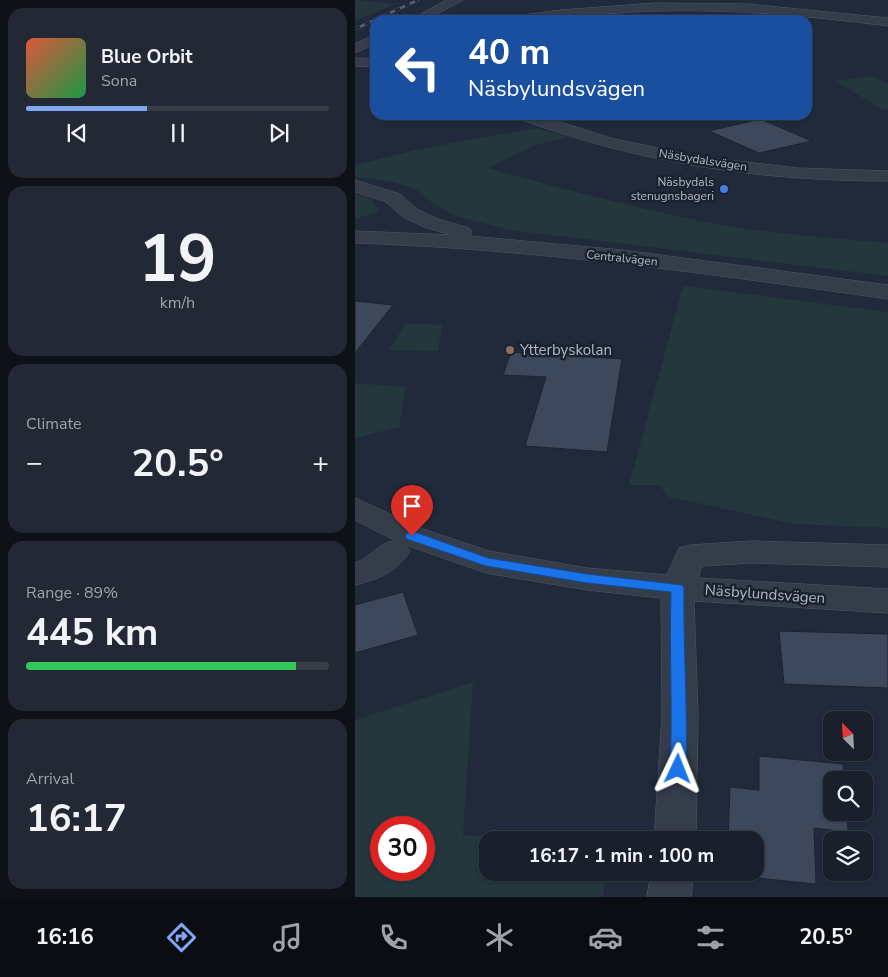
<!DOCTYPE html>
<html lang="en">
<head>
<meta charset="utf-8">
<style>
  :root { --surface:#19202c; --page:#222834; --text:#f1f3f6; --muted:#9fa3a9; --line:#373e48; --accent:#82a7fa }
  body { margin:0; font-family:"Nunito Sans",sans-serif; background:var(--page); color:var(--text); height:100vh; display:flex; flex-direction:column; font-size:19px; white-space:nowrap }
  * { box-sizing:border-box; margin:0 }
  p { font-size:16px; color:var(--muted) }
  .icon { flex:none; width:28px; height:28px; fill:none; stroke:currentColor; stroke-width:2; stroke-linecap:round; stroke-linejoin:round }
  .map { position:relative; flex:1; overflow:hidden }
  .details { display:flex; flex-direction:column; gap:8px; padding:8px; background:#0e1218; width:355px }
  .details>* { flex:none }
  .banner { position:absolute; left:15px; top:15px; width:442px; height:105px; border-radius:15px; box-shadow:0 1px 4px #0004,0 0 0 1px var(--line); background:#1a4fa0; color:#fff; overflow:hidden }
  .needle { width:32px; rotate:336deg }
  .controls { position:absolute; left:468px; top:711px; display:grid; gap:10px }
  .controls a { display:grid; place-items:center; width:50px; height:50px; border-radius:10px; background:var(--surface); box-shadow:0 1px 4px #0004,0 0 0 1px var(--line); font-size:25px }
  .speed { position:absolute; left:15px; top:816px; display:flex; gap:10px; font-size:25px; font-weight:700; text-align:center }
  .speed>* { display:grid; place-content:center; width:65px; height:65px; border-radius:50%; background:var(--surface); box-shadow:0 1px 4px #0004,0 0 0 1px var(--line); line-height:1 }
  .speed .limit { border:8px solid #d22; background:#fff; color:#111 }
  .pin { position:absolute; display:grid; place-items:center; width:42px; height:42px; color:#fff; margin:-51px -21px; border-radius:50% 50% 50% 0; rotate:-45deg; box-shadow:0 0 5px #0007 }
  .pin .icon { rotate:45deg }
  .me { position:absolute; width:55px; margin:-28px; rotate:2deg; stroke-linejoin:round; filter:drop-shadow(0 0 4px #0008) }
  .turn { display:flex; align-items:center; gap:18px; height:105px; padding:0 15px; font-size:22px }
  .turn .icon { width:65px; height:65px; stroke-width:2.5 }
  .turn b { display:block; font-size:35px; line-height:42px }
  .big { font-size:38px; font-weight:700; line-height:1.1 }
  .details .card { flex:1; display:flex; flex-direction:column; justify-content:center; gap:8px; min-width:0; padding:0 18px; border-radius:15px; background:var(--page) }
  .details .dial { align-items:center; gap:0 }
  .dial b { font-size:65px; line-height:1 }
  .song { display:flex; align-items:center; gap:15px }
  .cover { width:60px; height:60px; border-radius:8px; background:linear-gradient(135deg,hsl(10 70% 55%),hsl(140 70% 35%)) }
  .played { height:5px; border-radius:2px; background:linear-gradient(90deg,var(--accent) 40%,var(--line) 40%) }
  .keys { display:flex; justify-content:space-around; direction:ltr }
  .heat { display:flex; justify-content:space-between; align-items:center; font-size:28px; direction:ltr }
  .charge { height:8px; border-radius:4px; background:linear-gradient(90deg,#34c759 89%,var(--line) 0) }
  .trip { position:absolute; left:124px; top:831px; width:285px; height:50px; border-radius:15px; background:var(--surface); box-shadow:0 1px 4px #0004,0 0 0 1px var(--line); font-weight:700; line-height:50px; text-align:center }
  .dock { display:flex; height:80px; justify-content:space-around; align-items:center; background:#0a0d12; color:var(--muted) }
  .dock .icon { width:35px; height:35px }
  .dock .on { color:var(--accent) }
  .dock b { font-size:22px; color:var(--text) }
  main { display:flex; flex:1; min-height:0 }
  .map>svg:first-child { display:block }
  .green { fill:#23373c; fill-rule:evenodd }
  .building { fill:#3d485b; stroke:#1c2432 }
  .lines { fill:none; stroke-linecap:round; stroke-linejoin:round }
  .minor-casing { stroke:#505766; stroke-width:1 }
  .tertiary-casing { stroke:#505766; stroke-width:1 }
  .minor { fill:#353d4b; fill-rule:evenodd }
  .tertiary { fill:#353d4b; fill-rule:evenodd }
  .rail-casing { stroke:#576072; stroke-width:2.5 }
  .rail { stroke:#1a2230; stroke-width:2; stroke-dasharray:5.5; stroke-linecap:butt }
  .route { fill:#1a73e8; stroke:#114b97 }
  .shop-dot { fill:#3f7fe0; stroke:#1a2230; stroke-width:2 }
  .education-dot { fill:#8d6e63; stroke:#1a2230; stroke-width:2 }
  .labels { text-anchor:middle; stroke-width:5; stroke-linejoin:round; paint-order:stroke }
  .far-street-label { font-size:12px; fill:#b0b7c7; stroke:#1a2230 }
  .far-poi-label { font-size:12px; fill:#b0b7c7; stroke:#1a2230; text-anchor:end }
  .poi-label { font-size:15px; fill:#b0b7c7; stroke:#1a2230; text-anchor:start }
  .street-label { font-size:15px; fill:#b0b7c7; stroke:#1a2230 }
</style>
</head>
<body>
<main>
<section class="details">
<div class="card">
<div class="song"><i class="cover"></i><div><b>Blue Orbit</b><p>Sona</p></div></div>
<div class="played"></div>
<div class="keys"><svg class="icon" aria-label="previous" viewBox="0 0 24 24"><path d="M18 5L8 12l10 7zM5 5v14"/></svg><svg class="icon" aria-label="pause" viewBox="0 0 24 24"><path d="M8 5v14M16 5v14"/></svg><svg class="icon" aria-label="next" viewBox="0 0 24 24"><path d="M6 5l10 7-10 7zM19 5v14"/></svg></div>
</div>
<div class="card dial"><b>19</b><p>km/h</p></div>
<div class="card"><p>Climate</p>
<div class="heat"><a>−</a><b class="big">20.5°</b><a>+</a></div>
</div>
<div class="card"><p>Range · 89%</p><b class="big">445 km</b><div class="charge"></div></div>
<div class="card"><p>Arrival</p><b class="big">16:17</b></div>
</section>
<div class="map">
<svg width="533" height="897" viewBox="0 0 533 897">
  <rect width="100%" height="100%" fill="#212a3b"/>
  <!-- green -->
  <g class="green">
    <polygon points="0,0 40,4 0,21"/>
    <polygon points="518,76 533,84 533,109 528,110 480,81"/>
    <path d="M180,128L214,137L181,145L133,168C205,188 278,208 351,222C411,234 473,237 533,243V276L155,230L103,217L79,204L59,188L34,181L0,177V165L64,149Z"/>
    <polygon points="0,194 15,198 25,211 0,219"/>
    <polygon points="328,286 533,312 533,528 440,524 314,497 304,485 274,485"/>
    <polygon points="51,323 87,325 83,351 34,350"/>
    <polygon points="0,383 51,387 44,427 0,438"/>
    <path d="M118,682L108,835L193,840H132V872L251,873L248,897H0V720ZM26,828H69V870H26Z"/>
  </g>
  <!-- building -->
  <g class="building">
    <polygon points="405,119 457,141 404,153 354,131"/>
    <polygon points="0,301 38,305 0,353"/>
    <polygon points="156,352 267,359 252,452 170,446 191,377 148,375"/>
    <polygon points="48,592 63,635 0,653 0,605"/>
    <polygon points="424,631 533,634 533,688 429,684"/>
    <polygon points="404,756 488,764 489,780 476,780 476,812 492,812 493,832 459,828 461,884 372,875 372,872 400,872 400,840 373,840 375,787 404,790"/>
  </g>
  <g class="lines">
    <defs>
      <g id="minor">
        <path d="M300,3L393,4L533,18V26C456,16 379,9 302,11C252,12 203,20 154,20L160,16L206,10Z"/>
        <polygon points="0,58 20,59 20,67 0,66"/>
        <path d="M160,115H183L259,139L348,157L442,168L533,171V181C405,181 282,163 162,118Z"/>
        <path d="M0,498L68,529L134,551L232,568L312,575L324,548L335,545L396,541L533,545V567L396,563L347,566L343,578L533,589V613L339,601L343,715L341,840H299L307,715L306,598L232,590L131,573L51,545L55,551C41,573 23,579 0,585V563C16,558 24,541 41,541L0,520Z"/>
        <polygon points="297,872 339,872 336,897 292,897"/>
      </g>
      <g id="tertiary">
        <polygon points="92,0 108,0 71,20 55,20"/>
        <polygon points="20,35 20,44 0,53 0,44"/>
        <path d="M0,180L45,194L62,209L83,219L114,228L117,232L114,236L267,250L533,285V299C356,274 179,249 0,243V231L96,235L69,227L48,217L31,202L0,192Z"/>
      </g>
    </defs>
    <!-- minor casing -->
    <use href="#minor" class="minor-casing"/>
    <!-- tertiary casing -->
    <use href="#tertiary" class="tertiary-casing"/>
    <!-- minor -->
    <use href="#minor" class="minor"/>
    <!-- tertiary -->
    <use href="#tertiary" class="tertiary"/>
    <defs>
      <polyline id="rail" points="0,29 63,0"/>
    </defs>
    <!-- rail casing -->
    <use href="#rail" class="rail-casing"/>
    <!-- rail -->
    <use href="#rail" class="rail"/>
  </g>
  <!-- route -->
  <path class="route" d="M57,531L133,558L232,574L327,585L329,588C328,649 333,708 331,769L329,774L323,776L317,774L315,769C318,710 314,651 316,592L232,583L131,566L52,539L50,536L52,533Z"/>
  <!-- markers -->
  <circle class="shop-dot" cx="369" cy="189" r="5"/>
  <circle class="education-dot" cx="155" cy="350" r="5"/>
  <g class="labels">
    <!-- far-street labels -->
    <g class="far-street-label">
      <text transform="translate(348 160) rotate(9)" y="4">Näsbydalsvägen</text>
      <text transform="translate(267 258) rotate(6)" y="4">Centralvägen</text>
    </g>
    <!-- far-poi labels -->
    <g class="far-poi-label">
      <text x="359" y="186">Näsbydals<tspan x="359" dy="14">stenugnsbageri</tspan></text>
    </g>
    <!-- poi labels -->
    <g class="poi-label">
      <text x="165" y="355">Ytterbyskolan</text>
    </g>
    <!-- street labels -->
    <g class="street-label">
      <text transform="translate(410 594) rotate(4)" y="5">Näsbylundsvägen</text>
    </g>
  </g>
</svg>
<div class="controls">
<a><svg class="needle" viewBox="-14 -14 28 28"><path d="M0-13l5 13h-10z" fill="#e53935"/><path d="M0 13l5-13h-10z" fill="#9fa3a9"/></svg></a>
<a><svg class="icon" aria-label="search" viewBox="0 0 24 24"><circle cx="10" cy="10" r="6"/><path d="M15 15l6 6"/></svg></a>
<a><svg class="icon" aria-label="layers" viewBox="0 0 24 24"><path d="M12 4l9 5-9 5-9-5zM3 14l9 5 9-5"/></svg></a>
</div>
<div class="speed"><div class="limit">30</div></div>
<div class="pin" style="left:57px;top:536px;background:#d93025"><svg class="icon" aria-label="arrive" viewBox="0 0 24 24"><path d="M6 21V4h12l-3 4 3 4H6"/></svg></div>
<svg class="me" style="left:323px;top:769px" viewBox="-20 -20 40 40"><path d="M0-17L14 15 0 8-14 15z" fill="#1a73e8" stroke="#fff" stroke-width="4"/></svg>
<div class="trip">16:17 · 1 min · 100 m</div>
<div class="banner">
<div class="turn"><svg class="icon" aria-label="left" viewBox="0 0 24 24"><path d="M17 20v-9H6M10 6l-5 5 5 5"/></svg><div><b>40 m</b>Näsbylundsvägen</div></div>
</div>
</div>
</main>
<nav class="dock">
<b>16:16</b>
<svg class="icon on" aria-label="directions" viewBox="0 0 24 24"><path d="M12 3l9 9-9 9-9-9zM9 14v-3h6M13 9l2 2-2 2"/></svg>
<svg class="icon" aria-label="music" viewBox="0 0 24 24"><path d="M9 18V5l10-2v13"/><circle cx="6" cy="18" r="3"/><circle cx="16" cy="16" r="3"/></svg>
<svg class="icon" aria-label="phone" viewBox="0 0 24 24"><path d="M5 4h4l2 5-3 2q2 4 5 5l2-3 5 2v4C11 20 4 13 5 4z"/></svg>
<svg class="icon" aria-label="climate" viewBox="0 0 24 24"><path d="M12 3v18M4 7l16 10M4 17L20 7"/></svg>
<svg class="icon" aria-label="car" viewBox="0 0 24 24"><path d="M5 17H2v-5l4-1 3-4h7l3 4 3 1v5h-3M9 17h6M6 11h13"/><circle cx="7" cy="17" r="2"/><circle cx="17" cy="17" r="2"/></svg>
<svg class="icon" aria-label="filters" viewBox="0 0 24 24"><path d="M4 7h16M4 17h16"/><circle cx="9" cy="7" r="2"/><circle cx="15" cy="17" r="2"/></svg>
<b>20.5°</b>
</nav>
</body>
</html>
